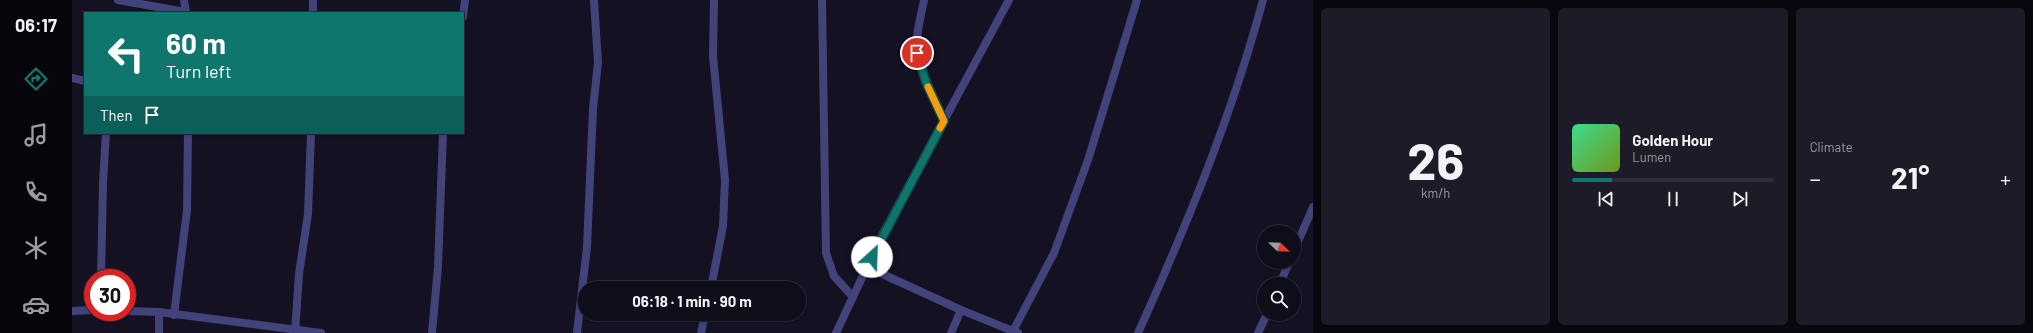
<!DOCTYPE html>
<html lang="en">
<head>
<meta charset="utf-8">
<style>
  :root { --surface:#0e0d1a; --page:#1c1b27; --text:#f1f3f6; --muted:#9b9ca2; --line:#2e2d39; --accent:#0f766e }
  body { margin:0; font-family:Barlow,sans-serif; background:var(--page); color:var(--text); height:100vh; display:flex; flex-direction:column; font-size:15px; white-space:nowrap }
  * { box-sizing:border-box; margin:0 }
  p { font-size:13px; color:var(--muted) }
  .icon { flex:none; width:22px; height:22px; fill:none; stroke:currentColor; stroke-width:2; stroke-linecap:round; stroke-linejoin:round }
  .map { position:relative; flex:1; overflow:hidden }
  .panel { display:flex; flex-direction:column; gap:8px; padding:8px; background:#08070e; width:720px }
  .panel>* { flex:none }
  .hud { position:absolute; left:12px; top:12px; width:380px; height:122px; border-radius:0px; box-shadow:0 1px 3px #0004,0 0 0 1px var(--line); background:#0f766e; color:#fff; overflow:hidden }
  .needle { width:26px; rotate:113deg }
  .tools { position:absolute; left:1185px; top:225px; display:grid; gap:8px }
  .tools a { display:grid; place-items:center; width:44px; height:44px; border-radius:50%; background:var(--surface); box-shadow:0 1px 3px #0004,0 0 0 1px var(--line); font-size:20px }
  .speed { position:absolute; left:12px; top:269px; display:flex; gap:8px; font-size:20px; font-weight:700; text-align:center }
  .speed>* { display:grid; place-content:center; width:52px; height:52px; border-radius:50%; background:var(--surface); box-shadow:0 1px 3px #0004,0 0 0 1px var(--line); line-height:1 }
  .speed .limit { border:6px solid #d22; background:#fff; color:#111 }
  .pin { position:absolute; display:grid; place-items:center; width:34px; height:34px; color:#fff; margin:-17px; border:2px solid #fff; border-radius:50%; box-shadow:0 1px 4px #0007 }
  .me { position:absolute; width:44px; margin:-22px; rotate:25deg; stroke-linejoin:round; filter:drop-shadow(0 0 3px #0008) }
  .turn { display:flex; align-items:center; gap:14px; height:84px; padding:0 16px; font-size:18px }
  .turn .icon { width:52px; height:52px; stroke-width:2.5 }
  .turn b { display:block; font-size:28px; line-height:34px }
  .then { display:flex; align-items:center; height:38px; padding:0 16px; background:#0003; gap:8px; font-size:15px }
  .big { font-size:30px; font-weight:700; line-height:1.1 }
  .panel .widget { flex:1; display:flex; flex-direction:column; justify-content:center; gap:6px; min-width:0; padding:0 14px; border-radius:6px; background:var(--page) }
  .panel .dial { align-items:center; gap:0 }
  .dial b { font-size:52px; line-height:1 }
  .song { display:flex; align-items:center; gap:12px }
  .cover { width:48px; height:48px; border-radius:6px; background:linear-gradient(135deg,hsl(150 70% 55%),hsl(80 70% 35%)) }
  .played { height:4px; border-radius:2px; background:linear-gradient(90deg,var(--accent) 20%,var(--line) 20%) }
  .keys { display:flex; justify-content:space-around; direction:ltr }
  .heat { display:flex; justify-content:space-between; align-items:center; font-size:22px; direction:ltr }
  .panel .tiles { flex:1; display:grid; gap:8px; grid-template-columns:repeat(3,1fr) }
  .trip { position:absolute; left:506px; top:281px; width:228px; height:40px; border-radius:20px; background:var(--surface); box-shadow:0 1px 3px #0004,0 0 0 1px var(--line); font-weight:700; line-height:40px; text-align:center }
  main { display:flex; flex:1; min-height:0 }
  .tabs { display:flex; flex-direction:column; width:72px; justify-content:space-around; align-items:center; background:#06050a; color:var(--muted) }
  .tabs .icon { width:28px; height:28px }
  .tabs .current { color:var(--accent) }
  .tabs b { font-size:18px; color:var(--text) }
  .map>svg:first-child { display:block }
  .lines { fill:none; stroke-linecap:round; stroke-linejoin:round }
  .minor { stroke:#42437b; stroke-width:8 }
  .route-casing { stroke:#0a4d48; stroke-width:10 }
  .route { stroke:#0f766e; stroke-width:7 }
  .slow { stroke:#f59e0b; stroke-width:7 }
</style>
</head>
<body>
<main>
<nav class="tabs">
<b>06:17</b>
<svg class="icon current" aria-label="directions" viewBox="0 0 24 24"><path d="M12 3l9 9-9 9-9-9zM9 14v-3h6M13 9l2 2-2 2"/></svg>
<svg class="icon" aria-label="music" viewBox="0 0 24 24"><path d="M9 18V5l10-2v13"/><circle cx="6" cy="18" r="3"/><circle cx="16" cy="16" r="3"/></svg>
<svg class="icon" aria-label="phone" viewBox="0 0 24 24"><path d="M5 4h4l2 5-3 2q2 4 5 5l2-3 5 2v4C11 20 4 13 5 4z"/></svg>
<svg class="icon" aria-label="climate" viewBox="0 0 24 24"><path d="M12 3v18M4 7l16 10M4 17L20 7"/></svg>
<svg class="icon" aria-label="car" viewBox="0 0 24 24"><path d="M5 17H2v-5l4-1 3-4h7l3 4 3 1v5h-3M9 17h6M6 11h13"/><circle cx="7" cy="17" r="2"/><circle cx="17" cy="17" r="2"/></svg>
</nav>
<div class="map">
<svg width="1241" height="333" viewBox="0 0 1241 333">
  <rect width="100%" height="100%" fill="#131122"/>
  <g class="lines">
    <!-- minor -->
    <g class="minor">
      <polyline points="46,0 114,12"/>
      <polyline points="112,0 114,13"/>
      <polyline points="750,0 754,253 762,276 781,297"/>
      <path d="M852,0C849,17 843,35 845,52C848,75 862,99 872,121"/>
      <polyline points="241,13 241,0"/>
      <polyline points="391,17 393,0"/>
      <polyline points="0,78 13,81"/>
      <polyline points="1222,251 1241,207"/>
      <polyline points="795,267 809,237 937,0"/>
      <polyline points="29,278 31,183 34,133"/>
      <polyline points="1208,284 1217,262"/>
      <polyline points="639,288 651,226 653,180 641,56 642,0"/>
      <polyline points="0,311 21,310"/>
      <polyline points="55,311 87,312 249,333"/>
      <polyline points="87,312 87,333"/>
      <polyline points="102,315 115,210 116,133"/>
      <polyline points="941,331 982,253 1016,160 1065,0"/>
      <polyline points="223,333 227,274 236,214 239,133"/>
      <polyline points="360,333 366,267 371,133"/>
      <polyline points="505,333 515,247 521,109 526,62 522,0"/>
      <polyline points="629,333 633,314"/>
      <polyline points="764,333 795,267 889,310 946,333"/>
      <polyline points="879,333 889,310"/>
      <path d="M1066,333C1115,225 1160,115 1191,0"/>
      <polyline points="1186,333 1195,314"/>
    </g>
  </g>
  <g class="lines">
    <defs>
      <polyline id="route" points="800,257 872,121 854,82 845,53"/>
    </defs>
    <!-- route casing -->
    <use href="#route" class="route-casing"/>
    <!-- route -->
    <use href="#route" class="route"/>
    <!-- slow -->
    <polyline class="slow" points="856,87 872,121 868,128"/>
  </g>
</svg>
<div class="tools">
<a><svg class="needle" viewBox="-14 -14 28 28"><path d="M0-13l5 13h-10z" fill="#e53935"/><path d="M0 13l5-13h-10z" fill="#9b9ca2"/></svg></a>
<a><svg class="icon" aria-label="search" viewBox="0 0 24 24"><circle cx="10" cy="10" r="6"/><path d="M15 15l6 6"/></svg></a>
</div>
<div class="speed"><div class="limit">30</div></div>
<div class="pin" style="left:845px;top:53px;background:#d93025"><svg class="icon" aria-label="arrive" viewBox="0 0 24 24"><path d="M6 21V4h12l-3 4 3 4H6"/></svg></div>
<svg class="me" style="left:800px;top:257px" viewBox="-20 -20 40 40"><circle r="19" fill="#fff"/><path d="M0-13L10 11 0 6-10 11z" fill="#0f766e"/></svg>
<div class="trip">06:18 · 1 min · 90 m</div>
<div class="hud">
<div class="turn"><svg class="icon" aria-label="left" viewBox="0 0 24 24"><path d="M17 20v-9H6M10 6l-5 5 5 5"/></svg><div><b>60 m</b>Turn left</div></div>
<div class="then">Then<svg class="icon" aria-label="arrive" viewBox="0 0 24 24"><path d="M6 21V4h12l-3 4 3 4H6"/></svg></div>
</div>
</div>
<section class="panel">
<div class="tiles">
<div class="widget dial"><b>26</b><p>km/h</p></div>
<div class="widget">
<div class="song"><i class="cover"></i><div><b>Golden Hour</b><p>Lumen</p></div></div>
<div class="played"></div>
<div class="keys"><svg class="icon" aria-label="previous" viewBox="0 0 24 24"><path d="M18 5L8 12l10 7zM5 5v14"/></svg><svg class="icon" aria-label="pause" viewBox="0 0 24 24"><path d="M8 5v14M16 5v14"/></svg><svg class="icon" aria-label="next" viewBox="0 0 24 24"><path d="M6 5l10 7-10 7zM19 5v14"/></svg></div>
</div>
<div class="widget"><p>Climate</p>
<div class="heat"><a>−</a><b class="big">21°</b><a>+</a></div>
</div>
</div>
</section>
</main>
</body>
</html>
